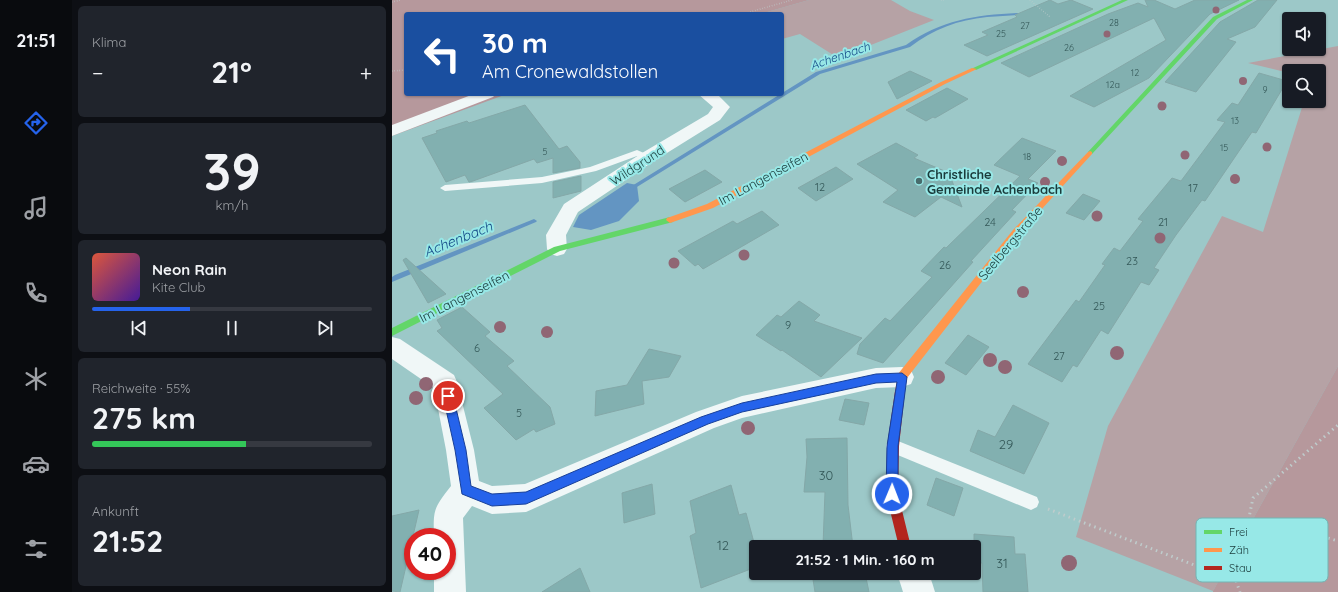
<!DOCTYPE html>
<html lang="de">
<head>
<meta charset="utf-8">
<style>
  :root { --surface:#171b24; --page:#20242c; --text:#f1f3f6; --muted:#9ea1a6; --line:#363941; --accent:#2563eb }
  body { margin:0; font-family:Quicksand,sans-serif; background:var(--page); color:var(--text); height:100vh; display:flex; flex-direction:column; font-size:15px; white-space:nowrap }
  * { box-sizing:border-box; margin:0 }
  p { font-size:13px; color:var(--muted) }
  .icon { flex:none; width:22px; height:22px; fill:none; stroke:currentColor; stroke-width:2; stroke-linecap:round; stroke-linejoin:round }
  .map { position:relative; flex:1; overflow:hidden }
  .details { display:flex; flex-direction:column; gap:6px; padding:6px; background:#0d0f14; width:320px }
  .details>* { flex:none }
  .hud { position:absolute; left:12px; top:12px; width:380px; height:84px; border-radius:4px; box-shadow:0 1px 3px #0004; background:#1a4fa0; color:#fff; overflow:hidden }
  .fabs { position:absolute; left:890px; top:12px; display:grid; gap:8px }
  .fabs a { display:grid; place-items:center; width:44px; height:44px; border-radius:4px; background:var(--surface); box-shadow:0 1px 3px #0004; font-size:20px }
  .speed { position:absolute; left:12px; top:528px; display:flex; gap:8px; font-size:20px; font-weight:700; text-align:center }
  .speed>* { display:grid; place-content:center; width:52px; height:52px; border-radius:50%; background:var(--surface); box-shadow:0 1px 3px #0004; line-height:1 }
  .speed .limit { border:6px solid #d22; background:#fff; color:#111 }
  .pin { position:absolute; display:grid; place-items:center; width:34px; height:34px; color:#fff; margin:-17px; border:2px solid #fff; border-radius:50%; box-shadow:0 1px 4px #0007 }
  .me { position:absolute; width:44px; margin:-22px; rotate:1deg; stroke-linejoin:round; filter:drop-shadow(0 0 3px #0008) }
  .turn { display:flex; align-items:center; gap:14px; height:84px; padding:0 12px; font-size:18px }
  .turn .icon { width:52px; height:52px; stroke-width:2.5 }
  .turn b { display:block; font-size:28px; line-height:34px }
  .big { font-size:30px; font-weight:800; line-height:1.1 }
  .details .widget { flex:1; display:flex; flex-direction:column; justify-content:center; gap:6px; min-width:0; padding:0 14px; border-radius:6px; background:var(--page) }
  .details .dial { align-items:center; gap:0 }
  .dial b { font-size:52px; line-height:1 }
  .song { display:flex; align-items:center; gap:12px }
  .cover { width:48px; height:48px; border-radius:6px; background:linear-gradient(135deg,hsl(10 70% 55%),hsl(260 70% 35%)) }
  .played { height:4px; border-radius:2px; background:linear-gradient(90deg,var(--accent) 35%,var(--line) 35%) }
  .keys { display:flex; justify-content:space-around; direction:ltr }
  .heat { display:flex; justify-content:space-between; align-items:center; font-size:22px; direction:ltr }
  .charge { height:6px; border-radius:3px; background:linear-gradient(90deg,#34c759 55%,var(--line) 0) }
  .trip { position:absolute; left:357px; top:540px; width:232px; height:40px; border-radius:4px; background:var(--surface); box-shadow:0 1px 3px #0004; font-weight:800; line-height:40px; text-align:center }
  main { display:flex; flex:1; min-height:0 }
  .tab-bar { display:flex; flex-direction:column; width:72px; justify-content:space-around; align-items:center; background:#090b0e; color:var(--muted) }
  .tab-bar .icon { width:28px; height:28px }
  .tab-bar .current { color:var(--accent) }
  .tab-bar b { font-size:18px; color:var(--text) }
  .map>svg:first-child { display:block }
  .green { fill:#b6a2a5 }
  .forest { fill:#b6989c }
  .water { fill:#6395c2 }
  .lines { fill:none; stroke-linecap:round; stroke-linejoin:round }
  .stream { fill:#6395c2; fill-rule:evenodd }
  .building { fill:#82b0b0; stroke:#84a8a8 }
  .path-far1 { stroke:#bfcccc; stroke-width:1.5; stroke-dasharray:0.5 2; stroke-linecap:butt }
  .path { stroke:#bfcccc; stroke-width:3; stroke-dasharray:1.5 4; stroke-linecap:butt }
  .lane { fill:#f0f7f7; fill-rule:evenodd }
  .street { fill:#f0f7f7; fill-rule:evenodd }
  .fast { fill:#63d668; fill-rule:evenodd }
  .slow { fill:#ff974d; fill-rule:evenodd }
  .jam { fill:#b3261e; fill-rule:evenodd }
  .tree { fill:#906674 }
  .route { fill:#2563eb; stroke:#184099 }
  .poi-dot { fill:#486c6c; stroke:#97e8e7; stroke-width:1.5 }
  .labels { text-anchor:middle; stroke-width:4; stroke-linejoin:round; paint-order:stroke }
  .far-number-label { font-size:9px; fill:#345858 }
  .number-label { font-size:11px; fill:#345858 }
  .far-water-label { font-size:12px; font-style:italic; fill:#124785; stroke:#97e8e7 }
  .street-label { font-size:13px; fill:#1a3b3b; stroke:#97e8e7 }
  .poi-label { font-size:13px; font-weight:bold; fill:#1a3b3b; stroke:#97e8e7; text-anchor:start }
  .near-number-label { font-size:13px; fill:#345858 }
  .water-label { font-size:14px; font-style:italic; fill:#124785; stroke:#97e8e7 }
  .key { fill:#97e8e7; stroke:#72b4b3; stroke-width:1 }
  .key-label { font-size:11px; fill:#1a3b3b }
</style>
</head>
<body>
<main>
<nav class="tab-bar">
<b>21:51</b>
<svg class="icon current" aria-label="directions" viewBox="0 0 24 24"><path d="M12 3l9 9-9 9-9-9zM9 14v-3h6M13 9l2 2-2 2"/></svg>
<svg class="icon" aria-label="music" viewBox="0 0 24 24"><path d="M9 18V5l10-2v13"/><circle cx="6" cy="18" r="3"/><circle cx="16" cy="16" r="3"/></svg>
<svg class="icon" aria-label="phone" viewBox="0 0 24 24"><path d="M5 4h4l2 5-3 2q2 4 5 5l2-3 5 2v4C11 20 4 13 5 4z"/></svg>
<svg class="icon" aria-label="climate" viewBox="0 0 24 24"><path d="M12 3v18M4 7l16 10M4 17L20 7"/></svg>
<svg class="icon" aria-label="car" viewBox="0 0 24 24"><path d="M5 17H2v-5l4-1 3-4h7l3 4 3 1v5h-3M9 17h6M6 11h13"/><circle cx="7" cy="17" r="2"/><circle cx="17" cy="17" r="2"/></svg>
<svg class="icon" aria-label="filters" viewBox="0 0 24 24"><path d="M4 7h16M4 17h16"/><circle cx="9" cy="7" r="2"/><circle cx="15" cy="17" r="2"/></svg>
</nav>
<section class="details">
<div class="widget"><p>Klima</p>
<div class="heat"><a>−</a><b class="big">21°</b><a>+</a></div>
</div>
<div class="widget dial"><b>39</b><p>km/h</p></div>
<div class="widget">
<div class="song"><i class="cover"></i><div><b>Neon Rain</b><p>Kite Club</p></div></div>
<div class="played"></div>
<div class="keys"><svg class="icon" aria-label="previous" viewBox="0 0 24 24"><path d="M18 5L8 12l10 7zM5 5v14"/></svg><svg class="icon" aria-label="pause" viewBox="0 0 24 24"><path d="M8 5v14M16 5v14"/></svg><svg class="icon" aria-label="next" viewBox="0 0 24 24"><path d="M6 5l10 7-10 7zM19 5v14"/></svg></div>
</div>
<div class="widget"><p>Reichweite · 55%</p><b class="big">275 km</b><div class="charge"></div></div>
<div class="widget"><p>Ankunft</p><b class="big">21:52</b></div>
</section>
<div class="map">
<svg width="946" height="592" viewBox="0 0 946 592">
  <rect width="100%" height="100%" fill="#9cc8c8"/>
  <!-- green -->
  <g class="green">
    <polygon points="417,0 499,0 518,11 542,20 446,58 408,34 390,39 390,14 368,14"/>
    <polygon points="946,46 946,366 821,591 684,537 716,426 830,216 871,232 912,101 927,101 927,71 897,71 897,73 856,63"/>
  </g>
  <!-- forest -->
  <g class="forest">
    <polygon points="0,0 417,0 368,14 14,14 14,94 115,94 0,136"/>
    <polygon points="946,366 946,592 821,592 821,591"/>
  </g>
  <!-- water -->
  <polygon class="water" points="235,183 245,185 247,201 227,221 199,230 181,227 187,215"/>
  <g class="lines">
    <!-- stream -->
    <g class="stream">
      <path d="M625,13H626V15C616,16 606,16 595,17C566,20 541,29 518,47L428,74L240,190H236L235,189L424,72L514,45C549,20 583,15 625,13Z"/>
      <polygon points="142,219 145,221 144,222 0,282 0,277 3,275"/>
    </g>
  </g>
  <!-- building -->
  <g class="building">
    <polygon points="658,0 666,4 679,0 701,9 595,56 572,45 596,35 590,32 625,17 623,15"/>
    <polygon points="753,0 762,0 783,9 803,0 847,0 818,14 757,78 702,107 678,96 774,40 762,18 637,77 609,63 716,14 746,3 756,7"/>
    <polygon points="866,0 885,0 863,27 835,39 844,42 804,92 773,82 828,22"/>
    <polygon points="518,71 540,81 505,99 496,82"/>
    <polygon points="867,73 895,81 864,133 860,132 813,201 810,200 784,235 762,268 767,270 757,285 749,282 716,334 709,330 685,367 681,365 670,382 636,364 684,300 687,302 713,265 710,264 722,248 728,251 751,221 746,219 780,178 789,181 833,122 825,120 840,103 846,105"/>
    <polygon points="555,88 576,99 543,118 541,117 534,121 514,110"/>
    <polygon points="133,105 167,149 175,146 188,162 188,168 161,173 161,158 145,163 142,159 81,181 77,182 73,175 54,182 30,138 45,133 44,131 75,121 77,123"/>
    <polygon points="630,138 664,151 636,179 646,183 620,210 624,212 579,261 581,262 491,363 465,354 468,344 493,318 498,321 540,277 529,271 552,247 554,248 628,176 602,165"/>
    <polygon points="504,143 526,155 522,158 557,173 570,207 549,197 523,217 491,202 506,190 465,164"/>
    <polygon points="444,167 461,179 424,201 406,188"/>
    <polygon points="313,170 330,182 293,202 277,189"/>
    <polygon points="189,176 189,191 161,198 161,182"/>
    <polygon points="691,194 708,201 692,220 674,213"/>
    <polygon points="370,211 387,225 311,269 306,264 303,266 286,251 341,221 345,224"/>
    <polygon points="14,258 54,294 36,303 11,260"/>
    <polygon points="407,301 428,315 422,321 470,338 429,377 390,350 389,351 364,335 385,315 389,317"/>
    <polygon points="70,307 98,332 93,336 122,361 115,366 158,407 163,424 144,432 142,429 124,440 92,408 111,394 45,331 50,328 45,320"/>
    <polygon points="576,335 597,347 574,375 553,363"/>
    <polygon points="257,349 289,356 277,377 250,381 252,404 203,416 204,391 235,385"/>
    <polygon points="453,399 477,403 472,425 447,420"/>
    <polygon points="621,405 657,423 632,474 578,451 586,430 603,437"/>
    <polygon points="455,438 456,505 461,547 426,547 431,546 433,492 412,492 415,457 414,439"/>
    <polygon points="544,478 571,488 562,516 535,505"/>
    <polygon points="260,484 263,514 232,523 230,493"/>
    <polygon points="339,485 347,515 354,513 364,550 364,567 309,588 298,536 304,533 298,501"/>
    <polygon points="27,510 8,592 0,591 0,516"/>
    <polygon points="582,534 622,537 623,554 633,554 636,592 591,592 590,563 582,562"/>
    <polygon points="188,568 198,592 150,592"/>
    <polygon points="420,573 473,573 477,592 423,592"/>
  </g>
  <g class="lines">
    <!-- path-far1 -->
    <g class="path-far1">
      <polyline points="549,0 552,0"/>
      <polyline points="638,0 658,17"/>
      <polyline points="0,2 9,0"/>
      <polyline points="351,14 400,0"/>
      <polyline points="0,71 14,70"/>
    </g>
    <!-- path -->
    <g class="path">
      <polyline points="656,509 844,581 861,498 946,425"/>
      <polyline points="848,565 929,536 946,541"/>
      <polyline points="844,581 848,592"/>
    </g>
    <!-- lane -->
    <g class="lane">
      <polygon points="245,150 261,157 256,160 245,156 204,171 150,183 53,191 48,188 53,185 150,177 198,167"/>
      <polygon points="501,439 645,497 647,502 645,507 639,510 496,451 494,446 496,441"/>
    </g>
    <!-- street -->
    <g class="street">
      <polygon points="82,94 104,94 101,97 0,136 0,125"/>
      <polygon points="306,94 325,94 338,107 328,120 262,161 186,212 174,235 175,249 172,254 165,256 158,254 155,249 154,235 172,204 250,153 316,114 321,107"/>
      <path d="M0,337L8,339L62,375L65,382L82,450L87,481L100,486L133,484L304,412L350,396L484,368L510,367L519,370L522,377L519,384L510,387L484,388L350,418L322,428L134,512L100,514L80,506L71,518L74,592H42V571H55V537H42C41,509 42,508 59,486L54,450L42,388L0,359Z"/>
      <polygon points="505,573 537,573 543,592 511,592"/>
    </g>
    <!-- fast -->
    <g class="fast">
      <polygon points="730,0 736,0 584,70 579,69"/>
      <polygon points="855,0 861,0 825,19 700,154 696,154 696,152 821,17"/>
      <polygon points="278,217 281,218 282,220 281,222 168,251 0,336 0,328 162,247"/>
    </g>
    <!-- slow -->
    <g class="slow">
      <polygon points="580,68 585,69 553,84 321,208 278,223 274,220 275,218 315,204 549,82"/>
      <polygon points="698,151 700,152 700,154 627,234 515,378 512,394 508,395 504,394 503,391 506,374 621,230 696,152"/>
    </g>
    <!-- jam -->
    <polygon class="jam" points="508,387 512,388 513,391 507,446 506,494 519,547 507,547 494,494 495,446 503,391 504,388"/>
  </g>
  <!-- trees -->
  <g class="tree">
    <circle cx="824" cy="10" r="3.5"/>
    <circle cx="715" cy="34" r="3.5"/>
    <circle cx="851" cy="81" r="4"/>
    <circle cx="770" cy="106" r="4.5"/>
    <circle cx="875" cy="147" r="4.5"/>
    <circle cx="793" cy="155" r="4.5"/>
    <circle cx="670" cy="161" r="5"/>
    <circle cx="843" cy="179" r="5"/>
    <circle cx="653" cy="182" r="5"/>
    <circle cx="705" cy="216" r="5.5"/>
    <circle cx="768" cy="238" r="5.5"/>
    <circle cx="352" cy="255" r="5.5"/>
    <circle cx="282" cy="263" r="5.5"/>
    <circle cx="631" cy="292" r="6"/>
    <circle cx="108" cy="327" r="6"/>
    <circle cx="155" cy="332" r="6"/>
    <circle cx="725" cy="353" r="7"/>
    <circle cx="598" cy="360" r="7"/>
    <circle cx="613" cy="367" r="7"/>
    <circle cx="546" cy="377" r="7"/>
    <circle cx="34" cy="384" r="7"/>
    <circle cx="24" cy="398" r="7"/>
    <circle cx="356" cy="428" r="7"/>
    <circle cx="677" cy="563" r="8"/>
  </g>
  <!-- route -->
  <polygon class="route" points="510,373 515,377 506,446 506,494 504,498 500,500 495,498 494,494 495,446 505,382 484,383 350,412 316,424 134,504 100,506 70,494 63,450 51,396 52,393 60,393 61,396 74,450 79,486 100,494 134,492 309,417 350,403 484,374"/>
  <!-- markers -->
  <circle class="poi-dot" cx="527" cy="181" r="4"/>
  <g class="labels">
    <!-- far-number labels -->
    <g class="far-number-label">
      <text x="722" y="26">28</text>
      <text x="633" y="29">27</text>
      <text x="609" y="37">25</text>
      <text x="677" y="51">26</text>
      <text x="743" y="76">12</text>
      <text x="721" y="88">12a</text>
      <text x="873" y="93">9</text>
      <text x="843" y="124">13</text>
      <text x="832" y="151">15</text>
      <text x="153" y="155">5</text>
      <text x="635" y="160">18</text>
    </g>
    <!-- number labels -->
    <g class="number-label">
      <text x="428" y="191">12</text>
      <text x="801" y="192">17</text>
      <text x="598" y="226">24</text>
      <text x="771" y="226">21</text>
      <text x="740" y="265">23</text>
      <text x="553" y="269">26</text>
      <text x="707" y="310">25</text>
      <text x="396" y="329">9</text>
      <text x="85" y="352">6</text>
      <text x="667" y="360">27</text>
      <text x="127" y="417">5</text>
    </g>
    <!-- far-water labels -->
    <g class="far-water-label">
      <text transform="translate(448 56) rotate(-19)" y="4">Achenbach</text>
    </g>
    <!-- street labels -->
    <g class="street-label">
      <text transform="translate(245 165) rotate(-33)" y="5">Wildgrund</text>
      <text transform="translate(371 178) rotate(-28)" y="5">Im Langenseifen</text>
      <text transform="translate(618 243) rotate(-50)" y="5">Seelbergstraße</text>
      <text transform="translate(72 296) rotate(-27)" y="5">Im Langenseifen</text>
    </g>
    <!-- poi labels -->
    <g class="poi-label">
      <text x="535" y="179">Christliche<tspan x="535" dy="15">Gemeinde Achenbach</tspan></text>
    </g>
    <!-- near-number labels -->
    <g class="near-number-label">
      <text x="614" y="449">29</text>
      <text x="434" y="480">30</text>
      <text x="331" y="550">12</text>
      <text x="610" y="568">31</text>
    </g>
    <!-- water labels -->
    <g class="water-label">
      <text transform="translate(66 239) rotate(-22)" y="5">Achenbach</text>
    </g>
  </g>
  <!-- legend -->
  <rect x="804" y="518" width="132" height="64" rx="6" class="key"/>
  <rect x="812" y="530" width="18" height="4" fill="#63d668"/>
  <rect x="812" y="548" width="18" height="4" fill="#ff974d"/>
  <rect x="812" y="566" width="18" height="4" fill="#b3261e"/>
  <g class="key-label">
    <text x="837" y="536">Frei</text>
    <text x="837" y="554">Zäh</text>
    <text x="837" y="572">Stau</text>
  </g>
</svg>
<div class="fabs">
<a><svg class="icon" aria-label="sound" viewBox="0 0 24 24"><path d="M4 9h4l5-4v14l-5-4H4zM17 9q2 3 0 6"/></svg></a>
<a><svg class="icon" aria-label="search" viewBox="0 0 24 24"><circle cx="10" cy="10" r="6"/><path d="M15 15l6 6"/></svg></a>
</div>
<div class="speed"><div class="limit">40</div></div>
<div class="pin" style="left:56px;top:396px;background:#d93025"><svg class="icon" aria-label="arrive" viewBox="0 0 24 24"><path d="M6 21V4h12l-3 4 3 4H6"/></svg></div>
<svg class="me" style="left:500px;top:494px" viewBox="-20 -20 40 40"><circle r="17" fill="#2563eb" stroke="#fff" stroke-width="3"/><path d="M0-11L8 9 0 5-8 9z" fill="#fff"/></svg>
<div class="trip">21:52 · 1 Min. · 160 m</div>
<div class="hud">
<div class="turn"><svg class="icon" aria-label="left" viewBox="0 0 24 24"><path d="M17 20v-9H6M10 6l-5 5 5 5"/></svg><div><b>30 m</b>Am Cronewaldstollen</div></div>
</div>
</div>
</main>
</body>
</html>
